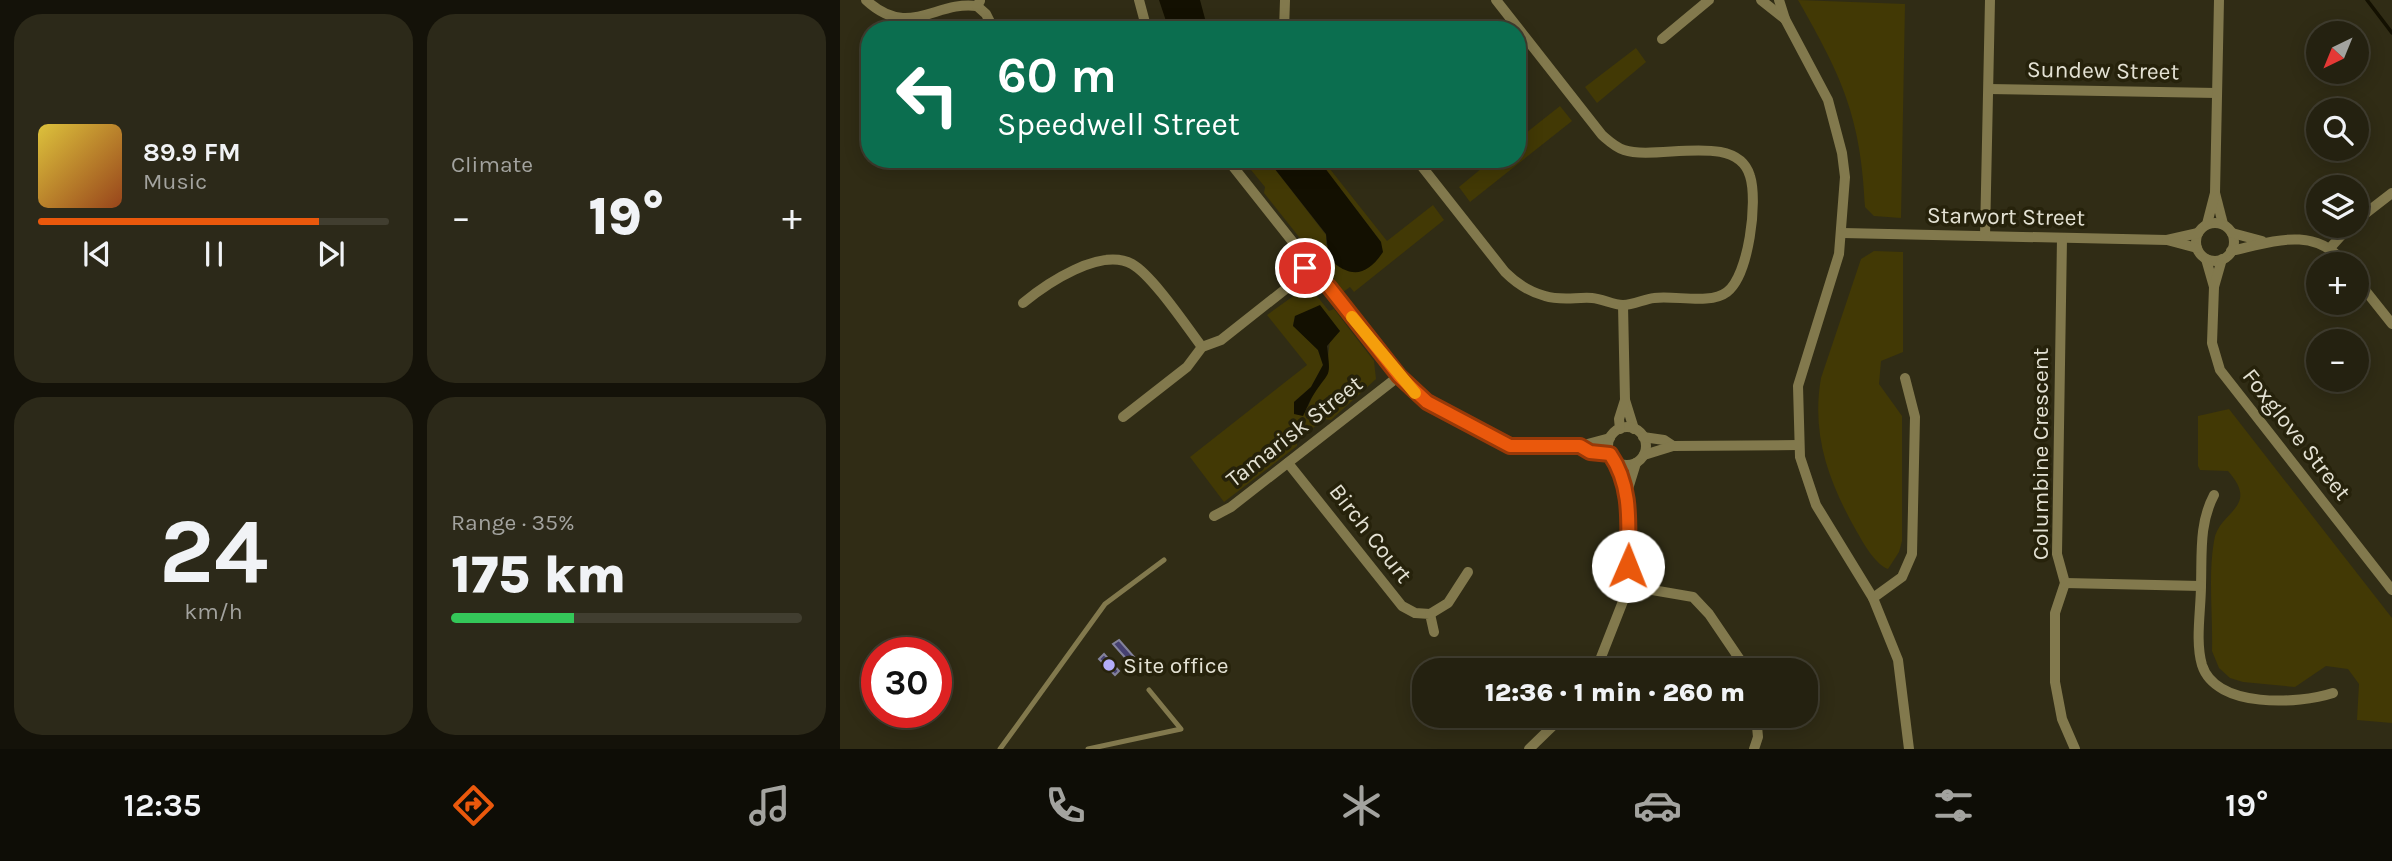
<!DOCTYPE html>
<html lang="en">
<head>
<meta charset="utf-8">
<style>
  :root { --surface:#242110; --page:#2c2919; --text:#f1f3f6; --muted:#a3a39f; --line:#413e30; --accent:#ea580c }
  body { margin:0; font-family:Karla,sans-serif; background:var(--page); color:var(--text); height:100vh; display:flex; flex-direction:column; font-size:26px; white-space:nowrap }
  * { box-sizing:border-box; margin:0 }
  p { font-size:23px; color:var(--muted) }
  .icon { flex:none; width:38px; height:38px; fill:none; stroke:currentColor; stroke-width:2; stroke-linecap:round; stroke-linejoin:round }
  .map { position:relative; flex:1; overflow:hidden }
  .drawer { display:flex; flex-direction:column; gap:14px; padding:14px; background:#141209; width:840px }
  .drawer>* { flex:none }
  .top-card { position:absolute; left:21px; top:21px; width:665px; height:147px; border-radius:28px; box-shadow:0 4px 18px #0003,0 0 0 2px var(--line); background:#0b6e4f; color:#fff; overflow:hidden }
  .needle { width:46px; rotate:223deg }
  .buttons { position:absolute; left:1466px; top:21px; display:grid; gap:14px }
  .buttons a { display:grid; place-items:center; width:63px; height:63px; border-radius:50%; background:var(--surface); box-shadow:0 4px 18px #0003,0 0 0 2px var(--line); font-size:35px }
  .speed { position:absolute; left:21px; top:637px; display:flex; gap:14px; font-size:35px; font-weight:700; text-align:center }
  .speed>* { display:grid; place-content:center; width:91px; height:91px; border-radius:50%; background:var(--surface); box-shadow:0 4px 18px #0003,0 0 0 2px var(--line); line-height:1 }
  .speed .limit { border:10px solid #d22; background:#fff; color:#111 }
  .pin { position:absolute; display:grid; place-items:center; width:60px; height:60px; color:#fff; margin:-30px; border:4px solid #fff; border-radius:50%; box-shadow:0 2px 7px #0007 }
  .me { position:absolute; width:77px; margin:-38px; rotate:1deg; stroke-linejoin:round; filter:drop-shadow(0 0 5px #0008) }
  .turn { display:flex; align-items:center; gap:24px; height:147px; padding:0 21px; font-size:32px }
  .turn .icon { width:91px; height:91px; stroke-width:2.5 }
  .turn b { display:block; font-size:49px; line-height:60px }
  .big { font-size:52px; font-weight:800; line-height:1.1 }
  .drawer .card { flex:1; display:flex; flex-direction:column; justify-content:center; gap:10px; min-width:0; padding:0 24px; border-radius:28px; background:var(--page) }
  .drawer .dial { align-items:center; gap:0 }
  .dial b { font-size:91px; line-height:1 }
  .song { display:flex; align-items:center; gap:21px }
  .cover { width:84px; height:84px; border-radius:10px; background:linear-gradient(135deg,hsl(50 70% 55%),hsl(20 70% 35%)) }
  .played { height:7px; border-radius:4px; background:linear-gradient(90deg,var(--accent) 80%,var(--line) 80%) }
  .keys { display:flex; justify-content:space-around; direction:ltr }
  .heat { display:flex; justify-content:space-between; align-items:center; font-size:38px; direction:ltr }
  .charge { height:10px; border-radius:5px; background:linear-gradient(90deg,#34c759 35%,var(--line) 0) }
  .drawer .tiles { flex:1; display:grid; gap:14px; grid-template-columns:repeat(2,1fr) }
  .trip { position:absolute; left:572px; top:658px; width:406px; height:70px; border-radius:28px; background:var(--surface); box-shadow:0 4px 18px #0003,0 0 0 2px var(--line); font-weight:800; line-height:70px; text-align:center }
  .tab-bar { display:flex; height:112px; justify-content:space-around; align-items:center; background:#0e0d06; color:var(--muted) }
  .tab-bar .icon { width:49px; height:49px }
  .tab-bar .active { color:var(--accent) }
  .tab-bar b { font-size:32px; color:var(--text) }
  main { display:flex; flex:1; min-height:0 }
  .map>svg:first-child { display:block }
  .green { fill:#423905; fill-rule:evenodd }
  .water { fill:#131001 }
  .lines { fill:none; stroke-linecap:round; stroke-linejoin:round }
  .stream { stroke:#131001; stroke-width:3.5 }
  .building { fill:#454070; stroke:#83829b; stroke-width:2 }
  .lane { stroke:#82794d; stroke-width:5 }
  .street { stroke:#82794d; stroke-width:10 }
  .route-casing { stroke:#983908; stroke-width:18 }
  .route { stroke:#ea580c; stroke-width:12 }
  .slow { stroke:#f59e0b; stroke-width:12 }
  .poi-dot { fill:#b3adf9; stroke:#26220b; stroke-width:2.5 }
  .labels { text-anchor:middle; stroke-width:7; stroke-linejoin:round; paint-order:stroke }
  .street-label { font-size:23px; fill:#e4e2d4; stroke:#26220b }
  .poi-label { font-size:23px; fill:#e4e2d4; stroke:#26220b; text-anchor:start }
</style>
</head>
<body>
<main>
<section class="drawer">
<div class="tiles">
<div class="card">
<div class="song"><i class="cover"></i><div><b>89.9 FM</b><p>Music</p></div></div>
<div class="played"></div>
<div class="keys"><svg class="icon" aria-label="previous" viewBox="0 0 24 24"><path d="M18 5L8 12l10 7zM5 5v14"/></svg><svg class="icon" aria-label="pause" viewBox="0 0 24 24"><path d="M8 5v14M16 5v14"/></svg><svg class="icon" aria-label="next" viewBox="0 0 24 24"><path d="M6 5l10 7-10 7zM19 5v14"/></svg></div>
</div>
<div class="card"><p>Climate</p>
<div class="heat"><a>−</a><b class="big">19°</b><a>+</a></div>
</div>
<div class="card dial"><b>24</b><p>km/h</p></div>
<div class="card"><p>Range · 35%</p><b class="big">175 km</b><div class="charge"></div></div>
</div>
</section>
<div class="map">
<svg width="1552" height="749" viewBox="0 0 1552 749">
  <rect width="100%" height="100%" fill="#302c15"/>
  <!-- green -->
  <g class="green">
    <path d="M958,0L1065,4L1061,218L1034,216L1025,207C1021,117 1002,77 958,0Z"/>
    <polygon points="796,48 806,62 757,103 745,87"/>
    <polygon points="720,106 732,121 630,202 619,187 653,159 677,159 677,140"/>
    <polygon points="402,159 427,159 486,235 486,245 541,242 478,159 482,159 547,241 593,205 604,220 514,292 510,287 503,292 475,265 467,247 424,193 425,187"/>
    <path d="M1034,251L1063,252V352L1041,361L1039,384L1062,416V541L1059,552L1048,569C1035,564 1024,544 1017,532C989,483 971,435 981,378L1021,259Z"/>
    <path d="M459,292L476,295L489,311L494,309L534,361L536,379L491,420L484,419L457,441V446L384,502L350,457L467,365L427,315ZM475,309L500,331L490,340L488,357L468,407L454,402L471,387L483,365L478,350L453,325L455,316Z"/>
    <path d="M1389,409L1552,618V723L1517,720L1519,684L1508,669L1486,666L1455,687L1403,682L1390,678L1379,668L1372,651C1373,615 1368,576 1374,541C1378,511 1421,508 1388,471L1360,470L1358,466V416Z"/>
  </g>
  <!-- water -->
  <g class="water">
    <polygon points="319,0 360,0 368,30 329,30"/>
    <path d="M427,159H478L541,242L543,252C527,276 511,279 489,259L486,234Z"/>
    <path d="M480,305L500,331L487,346C491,380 490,369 474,394C469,401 467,409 463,416L454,414V402L471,387L483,365L478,350L453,326L455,316Z"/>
  </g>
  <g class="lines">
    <!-- stream -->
    <polyline class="stream" points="1527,0 1552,33"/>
  </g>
  <!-- building -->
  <g class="building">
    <polygon points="279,640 294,657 289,662 273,644"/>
    <polygon points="264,654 279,671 275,675 259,659"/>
  </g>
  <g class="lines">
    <!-- lane -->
    <g class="lane">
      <polyline points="160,749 265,604 324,560"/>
      <polyline points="248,749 341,729 309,690"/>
    </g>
    <!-- street -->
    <g class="street">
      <path d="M26,0C69,40 96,0 137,6"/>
      <polyline points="299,0 307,30"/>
      <polyline points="921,0 945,19"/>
      <polyline points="939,0 945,19 988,100 1002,153 1005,177 999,254 958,386 960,457 976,505 1033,598 1058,660 1069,749"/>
      <polyline points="140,1 137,6 146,14 154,30"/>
      <polyline points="444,30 445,0"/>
      <polyline points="822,39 869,0"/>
      <polyline points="1149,89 1377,93"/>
      <polyline points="387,159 456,246 467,272 489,287 559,376 587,402 670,446 740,446 770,438"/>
      <path d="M576,159L665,272C676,283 690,292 705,296C721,301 736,297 752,298C763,299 773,305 783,305C794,305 804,299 814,298C835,295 870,305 887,292C909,275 918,201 910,176C897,131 818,161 784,150C775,147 769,141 762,135L656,0"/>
      <polyline points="88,165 108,159"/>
      <polyline points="1375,193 1383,224"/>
      <polyline points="1517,220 1552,193"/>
      <circle cx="1375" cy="242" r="19"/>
      <polyline points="1367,224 1375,193 1379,0"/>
      <polyline points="1003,233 1327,240 1358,233"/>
      <polyline points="1392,233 1422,241"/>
      <polyline points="1145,236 1150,0"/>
      <polyline points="1222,238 1217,554 1225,583 1215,613 1215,682 1222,719 1235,749"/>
      <polyline points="1327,240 1357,248"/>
      <polyline points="1490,248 1510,226"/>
      <path d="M1391,251C1432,242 1475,225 1505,264"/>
      <polyline points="1366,259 1374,287"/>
      <polyline points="1382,259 1374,287 1372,343 1380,370 1552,590"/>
      <polyline points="1517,280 1552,324"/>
      <path d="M183,303C206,284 260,247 292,264C312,275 347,327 362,347"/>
      <polyline points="785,400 794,429"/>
      <polyline points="283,417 347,367 362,347 381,340 467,272"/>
      <circle cx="787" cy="446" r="19"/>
      <polyline points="780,429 779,419 785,400 783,305"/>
      <polyline points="803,437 824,440 833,446"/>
      <polyline points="740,446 750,452 770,454"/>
      <polyline points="804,455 833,446 958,445"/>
      <polyline points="448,463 562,606 575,613 590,614 594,632"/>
      <polyline points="787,492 796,463"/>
      <path d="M1374,495C1359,523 1362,554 1361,585C1361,610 1355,641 1362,665C1376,709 1459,704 1493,693"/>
      <polyline points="374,516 391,507 559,376"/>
      <polyline points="1225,583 1361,586"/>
      <polyline points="789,586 853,597 869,614 907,670"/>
      <polyline points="1033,598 1062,577 1072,554 1075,417 1065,378"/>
      <polyline points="590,614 608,603 628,572"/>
      <polyline points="756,670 789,586 787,492 778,463"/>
      <polyline points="689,749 723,716"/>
      <polyline points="914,749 918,737 916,716"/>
    </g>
  </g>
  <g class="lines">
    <defs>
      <path id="route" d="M465,268L489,287L559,376L587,402L670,446H740L750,452L770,454C793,487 788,527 788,566"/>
    </defs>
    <!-- route casing -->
    <use href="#route" class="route-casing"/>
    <!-- route -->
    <use href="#route" class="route"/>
    <!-- slow -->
    <polyline class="slow" points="512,317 575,393"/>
  </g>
  <!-- markers -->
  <circle class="poi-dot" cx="269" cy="665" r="7"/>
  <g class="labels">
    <!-- street labels -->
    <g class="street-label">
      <text transform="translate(1263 70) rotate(1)" y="8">Sundew Street</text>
      <text transform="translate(1166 216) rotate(1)" y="8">Starwort Street</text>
      <text transform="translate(454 431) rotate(-38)" y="8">Tamarisk Street</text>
      <text transform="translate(1457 434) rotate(52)" y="8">Foxglove Street</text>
      <text transform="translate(1200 454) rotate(-90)" y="8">Columbine Crescent</text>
      <text transform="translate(531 533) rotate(52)" y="8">Birch Court</text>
    </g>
    <!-- poi labels -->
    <g class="poi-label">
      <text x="283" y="673">Site office</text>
    </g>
  </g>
</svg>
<div class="buttons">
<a><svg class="needle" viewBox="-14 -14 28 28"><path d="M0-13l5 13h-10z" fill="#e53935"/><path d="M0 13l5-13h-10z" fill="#a3a39f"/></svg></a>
<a><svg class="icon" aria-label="search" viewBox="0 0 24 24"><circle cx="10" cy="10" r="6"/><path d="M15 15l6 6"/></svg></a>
<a><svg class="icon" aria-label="layers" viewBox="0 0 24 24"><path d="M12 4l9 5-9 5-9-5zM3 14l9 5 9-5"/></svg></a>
<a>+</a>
<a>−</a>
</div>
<div class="speed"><div class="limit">30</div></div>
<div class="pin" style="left:465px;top:268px;background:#d93025"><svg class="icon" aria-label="arrive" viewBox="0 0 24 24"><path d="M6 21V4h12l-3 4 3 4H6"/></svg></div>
<svg class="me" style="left:788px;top:566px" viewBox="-20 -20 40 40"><circle r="19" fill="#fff"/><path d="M0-13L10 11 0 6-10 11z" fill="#ea580c"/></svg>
<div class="trip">12:36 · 1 min · 260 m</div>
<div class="top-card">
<div class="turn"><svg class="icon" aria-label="left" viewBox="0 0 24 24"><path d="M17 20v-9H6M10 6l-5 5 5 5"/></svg><div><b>60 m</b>Speedwell Street</div></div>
</div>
</div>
</main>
<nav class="tab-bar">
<b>12:35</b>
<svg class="icon active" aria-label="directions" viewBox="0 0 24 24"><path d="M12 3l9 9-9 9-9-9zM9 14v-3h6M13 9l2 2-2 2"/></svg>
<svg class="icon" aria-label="music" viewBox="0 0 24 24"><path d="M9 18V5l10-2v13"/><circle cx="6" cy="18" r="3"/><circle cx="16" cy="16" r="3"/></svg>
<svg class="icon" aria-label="phone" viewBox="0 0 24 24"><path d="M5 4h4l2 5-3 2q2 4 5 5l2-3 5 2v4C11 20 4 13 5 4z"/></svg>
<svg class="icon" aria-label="climate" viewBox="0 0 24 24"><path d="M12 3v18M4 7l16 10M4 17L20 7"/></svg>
<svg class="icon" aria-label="car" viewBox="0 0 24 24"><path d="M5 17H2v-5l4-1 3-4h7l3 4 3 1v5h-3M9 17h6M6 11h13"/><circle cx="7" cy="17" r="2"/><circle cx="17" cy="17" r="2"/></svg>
<svg class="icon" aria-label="filters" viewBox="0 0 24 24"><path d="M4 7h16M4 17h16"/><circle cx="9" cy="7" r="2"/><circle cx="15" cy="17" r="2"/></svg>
<b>19°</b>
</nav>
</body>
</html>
